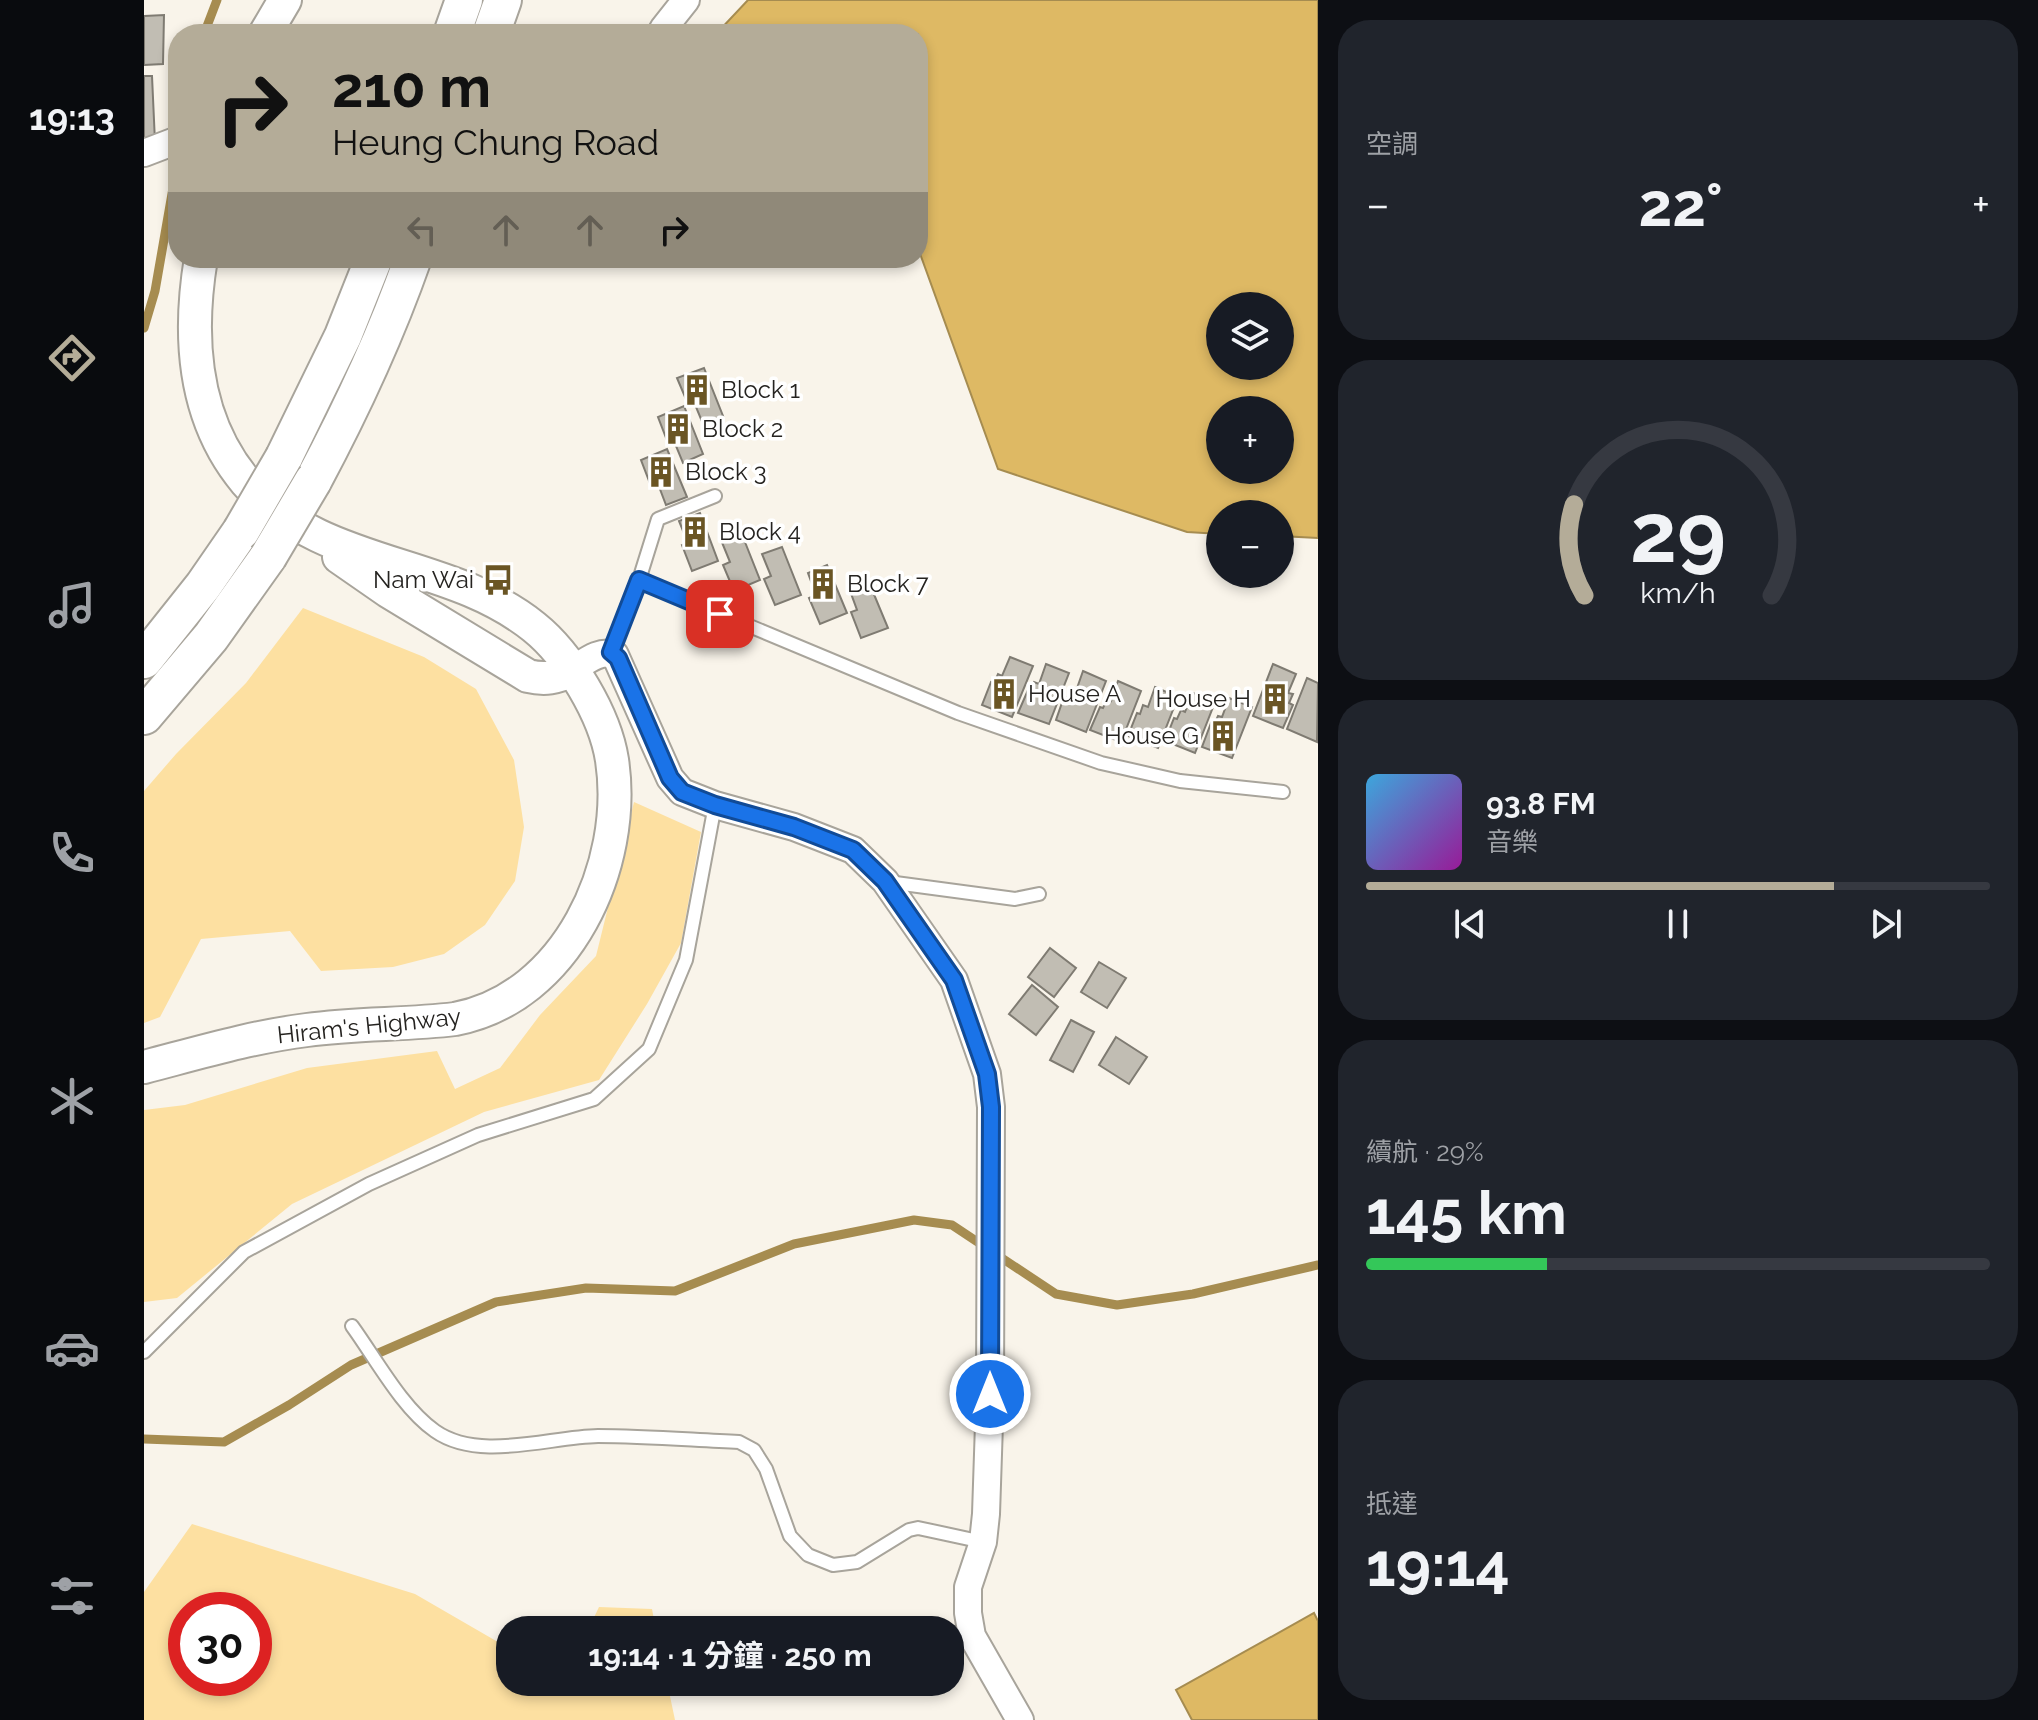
<!DOCTYPE html>
<html lang="zh-TW">
<head>
<meta charset="utf-8">
<style>
  :root { --surface:#171b24; --page:#20242c; --text:#f1f3f6; --muted:#9ea1a6; --line:#363941; --accent:#b4ac98 }
  body { margin:0; font-family:Raleway,"Noto Sans TC",sans-serif; background:var(--page); color:var(--text); height:100vh; display:flex; flex-direction:column; font-size:30px; white-space:nowrap }
  * { box-sizing:border-box; margin:0 }
  p { font-size:26px; color:var(--muted) }
  .icon { flex:none; width:44px; height:44px; fill:none; stroke:currentColor; stroke-width:2; stroke-linecap:round; stroke-linejoin:round }
  .map { position:relative; flex:1; overflow:hidden }
  .details { display:flex; flex-direction:column; gap:20px; padding:20px; background:#0d0f14; width:720px }
  .details>* { flex:none }
  .guide { position:absolute; left:24px; top:24px; width:760px; height:244px; border-radius:32px; box-shadow:0 4px 12px #0003; background:#b4ac98; color:#111; overflow:hidden }
  .controls { position:absolute; left:1062px; top:292px; display:grid; gap:16px }
  .controls a { display:grid; place-items:center; width:88px; height:88px; border-radius:50%; background:var(--surface); box-shadow:0 4px 12px #0003; font-size:40px }
  .speed { position:absolute; left:24px; top:1592px; display:flex; gap:16px; font-size:40px; font-weight:700; text-align:center }
  .speed>* { display:grid; place-content:center; width:104px; height:104px; border-radius:50%; background:var(--surface); box-shadow:0 4px 12px #0003; line-height:1 }
  .speed .limit { border:12px solid #d22; background:#fff; color:#111 }
  .pin { position:absolute; display:grid; place-items:center; width:68px; height:68px; color:#fff; margin:-34px; border-radius:16px; box-shadow:0 4px 12px #0006 }
  .me { position:absolute; width:88px; margin:-44px; rotate:0deg; stroke-linejoin:round; filter:drop-shadow(0 0 6px #0008) }
  .turn { display:flex; align-items:center; gap:28px; height:168px; padding:0 32px; font-size:36px }
  .turn .icon { width:104px; height:104px; stroke-width:2.5 }
  .turn b { display:block; font-size:56px; line-height:68px }
  .lanes { display:flex; align-items:center; height:76px; padding:0 32px; background:#0003; justify-content:center; gap:40px; direction:ltr }
  .lanes .off { opacity:.35 }
  .big { font-size:60px; font-weight:700; line-height:1.1 }
  .details .widget { flex:1; display:flex; flex-direction:column; justify-content:center; gap:12px; min-width:0; padding:0 28px; border-radius:32px; background:var(--page) }
  .details .dial { align-items:center; gap:0 }
  .dial svg { height:208px; overflow:visible; fill:none; stroke:var(--line); stroke-width:7; stroke-linecap:round; text-anchor:middle }
  .dial text { fill:var(--text); stroke:none }
  .song { display:flex; align-items:center; gap:24px }
  .cover { width:96px; height:96px; border-radius:12px; background:linear-gradient(135deg,hsl(200 70% 55%),hsl(300 70% 35%)) }
  .played { height:8px; border-radius:4px; background:linear-gradient(90deg,var(--accent) 75%,var(--line) 75%) }
  .keys { display:flex; justify-content:space-around; direction:ltr }
  .heat { display:flex; justify-content:space-between; align-items:center; font-size:44px; direction:ltr }
  .charge { height:12px; border-radius:6px; background:linear-gradient(90deg,#34c759 29%,var(--line) 0) }
  .trip { position:absolute; left:352px; top:1616px; width:468px; height:80px; border-radius:32px; background:var(--surface); box-shadow:0 4px 12px #0003; font-weight:700; line-height:80px; text-align:center }
  main { display:flex; flex:1; min-height:0 }
  .tab-bar { display:flex; flex-direction:column; width:144px; justify-content:space-around; align-items:center; background:#090b0e; color:var(--muted) }
  .tab-bar .icon { width:56px; height:56px }
  .tab-bar .on { color:var(--accent) }
  .tab-bar b { font-size:36px; color:var(--text) }
  .map>svg:first-child { display:block }
  .green { fill:#fde0a1; fill-rule:evenodd }
  .water { fill:#deb964; stroke:#a68c50; stroke-width:2; fill-rule:evenodd }
  .lines { fill:none; stroke-linecap:round; stroke-linejoin:round }
  .stream { stroke:#a68c50; stroke-width:9 }
  .building { fill:#c1bdb3; stroke:#7f7b72; stroke-width:2 }
  .service-casing { stroke:#a8a49b; stroke-width:16 }
  .minor-casing { stroke:#a8a49b; stroke-width:30 }
  .tertiary-casing { stroke:#a8a49b; stroke-width:36 }
  .secondary-casing { stroke:#a8a49b; stroke-width:40 }
  .service { stroke:#fff; stroke-width:12 }
  .minor { stroke:#fff; stroke-width:26 }
  .tertiary { stroke:#fff; stroke-width:32 }
  .secondary { stroke:#fff; stroke-width:36 }
  .secondary-bridge-casing { stroke:#a8a49b; stroke-width:40; stroke-linecap:butt }
  .secondary-bridge { stroke:#fff; stroke-width:36 }
  .route-casing { stroke:#114b97; stroke-width:20 }
  .route { stroke:#1a73e8; stroke-width:14 }
  .labels { text-anchor:middle; stroke-width:7; stroke-linejoin:round; paint-order:stroke }
  .poi-label { font-size:24px; fill:#252320; stroke:#fff; text-anchor:start }
  .street-label { font-size:24px; fill:#252320; stroke:#fff }
</style>
</head>
<body>
<main>
<nav class="tab-bar">
<b>19:13</b>
<svg class="icon on" aria-label="directions" viewBox="0 0 24 24"><path d="M12 3l9 9-9 9-9-9zM9 14v-3h6M13 9l2 2-2 2"/></svg>
<svg class="icon" aria-label="music" viewBox="0 0 24 24"><path d="M9 18V5l10-2v13"/><circle cx="6" cy="18" r="3"/><circle cx="16" cy="16" r="3"/></svg>
<svg class="icon" aria-label="phone" viewBox="0 0 24 24"><path d="M5 4h4l2 5-3 2q2 4 5 5l2-3 5 2v4C11 20 4 13 5 4z"/></svg>
<svg class="icon" aria-label="climate" viewBox="0 0 24 24"><path d="M12 3v18M4 7l16 10M4 17L20 7"/></svg>
<svg class="icon" aria-label="car" viewBox="0 0 24 24"><path d="M5 17H2v-5l4-1 3-4h7l3 4 3 1v5h-3M9 17h6M6 11h13"/><circle cx="7" cy="17" r="2"/><circle cx="17" cy="17" r="2"/></svg>
<svg class="icon" aria-label="filters" viewBox="0 0 24 24"><path d="M4 7h16M4 17h16"/><circle cx="9" cy="7" r="2"/><circle cx="15" cy="17" r="2"/></svg>
</nav>
<div class="map">
<svg width="1174" height="1720" viewBox="0 0 1174 1720">
  <rect width="100%" height="100%" fill="#f9f4ea"/>
  <!-- green -->
  <g class="green">
    <polygon points="159,608 280,657 332,689 370,760 380,827 371,881 341,925 300,954 249,967 177,971 146,931 57,939 16,1017 0,1023 0,791 32,754 102,683"/>
    <polygon points="490,802 557,832 537,943 503,1004 455,1080 340,1112 148,1204 33,1298 0,1302 0,1110 41,1105 163,1068 293,1051 311,1089 356,1068 396,1015 452,956"/>
    <path d="M48,1524L271,1594L366,1649V1682H523L531,1720H0V1592ZM110,1610V1678H42V1610Z"/>
    <polygon points="455,1607 508,1609 512,1630 444,1630"/>
  </g>
  <!-- water -->
  <g class="water">
    <path d="M604,0H1174V538L1136,536V514H1076V534L1043,532L854,469L774,248V34H572ZM1076,306H1136V366H1076ZM1076,410H1136V470H1076Z"/>
    <polygon points="1170,1613 1174,1621 1174,1720 1048,1720 1032,1690"/>
  </g>
  <g class="lines">
    <!-- stream -->
    <g class="stream">
      <polyline points="60,34 73,0"/>
      <polyline points="0,328 11,291 29,188"/>
      <polyline points="0,1439 80,1442 145,1405 207,1365 352,1302 442,1288 531,1291 650,1244 770,1220 808,1225 912,1294 973,1305 1049,1294 1174,1265"/>
    </g>
  </g>
  <!-- building -->
  <g class="building">
    <polygon points="20,15 19,64 0,65 0,16"/>
    <polygon points="0,76 8,76 11,142 0,143"/>
    <polygon points="560,368 579,416 559,424 550,402 544,404 533,378"/>
    <polygon points="540,406 559,454 539,463 530,441 524,443 514,417"/>
    <polygon points="523,449 543,497 522,505 514,484 507,486 497,460"/>
    <polygon points="556,513 574,561 548,571 538,545 544,543 535,521"/>
    <polygon points="597,532 616,580 590,591 579,565 586,562 577,540"/>
    <polygon points="638,547 657,595 631,605 620,579 627,576 618,554"/>
    <polygon points="683,565 703,613 676,624 665,598 672,595 664,573"/>
    <polygon points="724,580 744,628 717,638 707,612 713,610 705,588"/>
    <polygon points="866,657 889,666 868,717 838,705 847,682 850,683 854,674 858,676"/>
    <polygon points="902,664 925,673 905,724 874,713 884,690 887,691 890,682 895,684"/>
    <polygon points="1129,664 1152,674 1144,693 1149,694 1145,703 1149,705 1139,728 1109,716"/>
    <polygon points="939,671 962,681 942,732 912,720 920,697 924,698 927,689 932,691"/>
    <polygon points="1163,678 1174,683 1173,742 1143,729"/>
    <polygon points="974,681 997,691 977,742 946,730 956,707 959,708 963,699 967,701"/>
    <polygon points="1011,687 1034,697 1014,748 984,736 993,713 996,714 999,705 1004,707"/>
    <polygon points="1049,693 1071,702 1051,753 1021,741 1030,718 1033,719 1037,710 1041,712"/>
    <polygon points="1085,698 1108,707 1088,758 1058,747 1067,723 1070,725 1074,716 1078,717"/>
    <polygon points="906,948 932,968 910,997 884,977"/>
    <polygon points="955,962 982,978 963,1008 937,992"/>
    <polygon points="888,985 914,1007 892,1035 865,1014"/>
    <polygon points="927,1020 950,1032 929,1072 906,1060"/>
    <polygon points="972,1037 1003,1057 985,1084 955,1065"/>
  </g>
  <g class="lines">
    <defs>
      <g id="service">
        <polyline points="495,580 514,519 571,496"/>
        <polyline points="467,652 495,580 814,713 957,763 1036,781 1139,792"/>
        <polyline points="744,882 871,899 895,894"/>
        <path d="M208,1326C232,1359 258,1408 291,1431C335,1462 404,1437 454,1436C501,1436 548,1440 595,1442L610,1450L622,1469L646,1536L664,1555L689,1565L713,1562L765,1530L774,1528L839,1542"/>
        <polyline points="0,1352 100,1252 225,1184 334,1135 450,1099 505,1049 542,960 571,805"/>
      </g>
      <g id="minor">
        <polyline points="519,29 542,0"/>
        <polyline points="0,153 34,140"/>
        <path d="M428,670C441,662 456,649 471,655L526,778L538,792L571,805L650,827L709,850L741,881L810,980L843,1074L847,1107L846,1394L842,1514L839,1542L824,1587V1613L828,1636L876,1720"/>
      </g>
      <g id="tertiary">
        <polyline points="121,34 141,0"/>
        <path d="M195,557L244,591L384,676C401,680 412,678 428,670"/>
        <path d="M0,1067C54,1053 107,1037 163,1030C212,1023 262,1025 311,1019C423,998 484,865 468,760C461,715 425,655 390,627C303,557 178,570 102,482C49,419 44,336 57,258"/>
      </g>
      <g id="secondary">
        <polyline points="308,34 320,0"/>
        <polyline points="347,34 359,0"/>
        <polyline points="140,457 199,336 230,258"/>
        <path d="M169,481C207,410 242,335 269,258"/>
        <polyline points="0,660 59,586 97,531"/>
        <polyline points="0,716 67,637 124,557"/>
      </g>
    </defs>
    <!-- service casing -->
    <use href="#service" class="service-casing"/>
    <!-- minor casing -->
    <use href="#minor" class="minor-casing"/>
    <!-- tertiary casing -->
    <use href="#tertiary" class="tertiary-casing"/>
    <!-- secondary casing -->
    <use href="#secondary" class="secondary-casing"/>
    <!-- service -->
    <use href="#service" class="service"/>
    <!-- minor -->
    <use href="#minor" class="minor"/>
    <!-- tertiary -->
    <use href="#tertiary" class="tertiary"/>
    <!-- secondary -->
    <use href="#secondary" class="secondary"/>
    <defs>
      <g id="secondary-bridge">
        <polyline points="97,531 140,457"/>
        <polyline points="124,557 169,481"/>
      </g>
    </defs>
    <!-- secondary-bridge casing -->
    <use href="#secondary-bridge" class="secondary-bridge-casing"/>
    <!-- secondary-bridge -->
    <use href="#secondary-bridge" class="secondary-bridge"/>
  </g>
  <g class="lines">
    <defs>
      <polyline id="route" points="576,614 495,580 467,652 474,658 526,778 538,792 571,805 650,827 709,850 741,881 810,980 843,1074 847,1107 846,1394"/>
    </defs>
    <!-- route casing -->
    <use href="#route" class="route-casing"/>
    <!-- route -->
    <use href="#route" class="route"/>
  </g>
  <!-- icons -->
  <defs>
    <symbol id="building-bare" viewBox="-9 -9 18 18"><path d="M-4-6H4V6H1V3H-1V6H-4ZM-2.5-4.3h1.7v1.8h-1.7ZM.8-4.3h1.7v1.8H.8ZM-2.5-1h1.7V.8h-1.7ZM.8-1h1.7V.8H.8Z" fill="#6a5524" stroke="#fff" stroke-width="2.5" paint-order="stroke"/></symbol>
    <symbol id="bus-bare" viewBox="-9 -9 18 18"><path d="M-5-6H5V4H4V6H2V4H-2V6H-4V4H-5ZM-3.5-4V0h7V-4ZM-3.5 1.2v1.5H-2V1.2ZM2 1.2v1.5H3.5V1.2Z" fill="#6a5524" stroke="#fff" stroke-width="2.5" paint-order="stroke"/></symbol>
  </defs>
  <g fill-rule="evenodd">
    <use href="#building-bare" x="531" y="368" width="44" height="44"/>
    <use href="#building-bare" x="512" y="407" width="44" height="44"/>
    <use href="#building-bare" x="495" y="450" width="44" height="44"/>
    <use href="#building-bare" x="529" y="510" width="44" height="44"/>
    <use href="#bus-bare" x="332" y="558" width="44" height="44"/>
    <use href="#building-bare" x="657" y="562" width="44" height="44"/>
    <use href="#building-bare" x="838" y="672" width="44" height="44"/>
    <use href="#building-bare" x="1109" y="677" width="44" height="44"/>
    <use href="#building-bare" x="1057" y="714" width="44" height="44"/>
  </g>
  <g class="labels">
    <!-- poi labels -->
    <g class="poi-label">
      <text x="577" y="398">Block 1</text>
      <text x="558" y="437">Block 2</text>
      <text x="541" y="480">Block 3</text>
      <text x="575" y="540">Block 4</text>
      <text x="330" y="588" text-anchor="end">Nam Wai</text>
      <text x="703" y="592">Block 7</text>
      <text x="884" y="702">House A</text>
      <text x="1107" y="707" text-anchor="end">House H</text>
      <text x="1055" y="744" text-anchor="end">House G</text>
    </g>
    <!-- street labels -->
    <g class="street-label">
      <text transform="translate(225 1026) rotate(-6)" y="8">Hiram's Highway</text>
    </g>
  </g>
</svg>
<div class="controls">
<a><svg class="icon" aria-label="layers" viewBox="0 0 24 24"><path d="M12 4l9 5-9 5-9-5zM3 14l9 5 9-5"/></svg></a>
<a>+</a>
<a>−</a>
</div>
<div class="speed"><div class="limit">30</div></div>
<div class="pin" style="left:576px;top:614px;background:#d93025"><svg class="icon" aria-label="arrive" viewBox="0 0 24 24"><path d="M6 21V4h12l-3 4 3 4H6"/></svg></div>
<svg class="me" style="left:846px;top:1394px" viewBox="-20 -20 40 40"><circle r="17" fill="#1a73e8" stroke="#fff" stroke-width="3"/><path d="M0-11L8 9 0 5-8 9z" fill="#fff"/></svg>
<div class="trip">19:14 · 1 分鐘 · 250 m</div>
<div class="guide">
<div class="turn"><svg class="icon" aria-label="right" viewBox="0 0 24 24"><path d="M7 20v-9h11M14 6l5 5-5 5"/></svg><div><b>210 m</b>Heung Chung Road</div></div>
<div class="lanes"><svg class="icon off" aria-label="left" viewBox="0 0 24 24"><path d="M17 20v-9H6M10 6l-5 5 5 5"/></svg><svg class="icon off" aria-label="ahead" viewBox="0 0 24 24"><path d="M12 20V5M6 11l6-6 6 6"/></svg><svg class="icon off" aria-label="ahead" viewBox="0 0 24 24"><path d="M12 20V5M6 11l6-6 6 6"/></svg><svg class="icon" aria-label="right" viewBox="0 0 24 24"><path d="M7 20v-9h11M14 6l5 5-5 5"/></svg></div>
</div>
</div>
<section class="details">
<div class="widget"><p>空調</p>
<div class="heat"><a>−</a><b class="big">22°</b><a>+</a></div>
</div>
<div class="widget dial"><svg viewBox="0 0 100 80">
<path d="M14 69A42 42 0 1 1 86 69"/>
<path d="M14 69A42 42 0 0 1 10 34" stroke="#b4ac98"/>
<text x="50" y="56" font-size="32" font-weight="700">29</text>
<text x="50" y="72" font-size="11">km/h</text>
</svg></div>
<div class="widget">
<div class="song"><i class="cover"></i><div><b>93.8 FM</b><p>音樂</p></div></div>
<div class="played"></div>
<div class="keys"><svg class="icon" aria-label="previous" viewBox="0 0 24 24"><path d="M18 5L8 12l10 7zM5 5v14"/></svg><svg class="icon" aria-label="pause" viewBox="0 0 24 24"><path d="M8 5v14M16 5v14"/></svg><svg class="icon" aria-label="next" viewBox="0 0 24 24"><path d="M6 5l10 7-10 7zM19 5v14"/></svg></div>
</div>
<div class="widget"><p>續航 · 29%</p><b class="big">145 km</b><div class="charge"></div></div>
<div class="widget"><p>抵達</p><b class="big">19:14</b></div>
</section>
</main>
</body>
</html>
